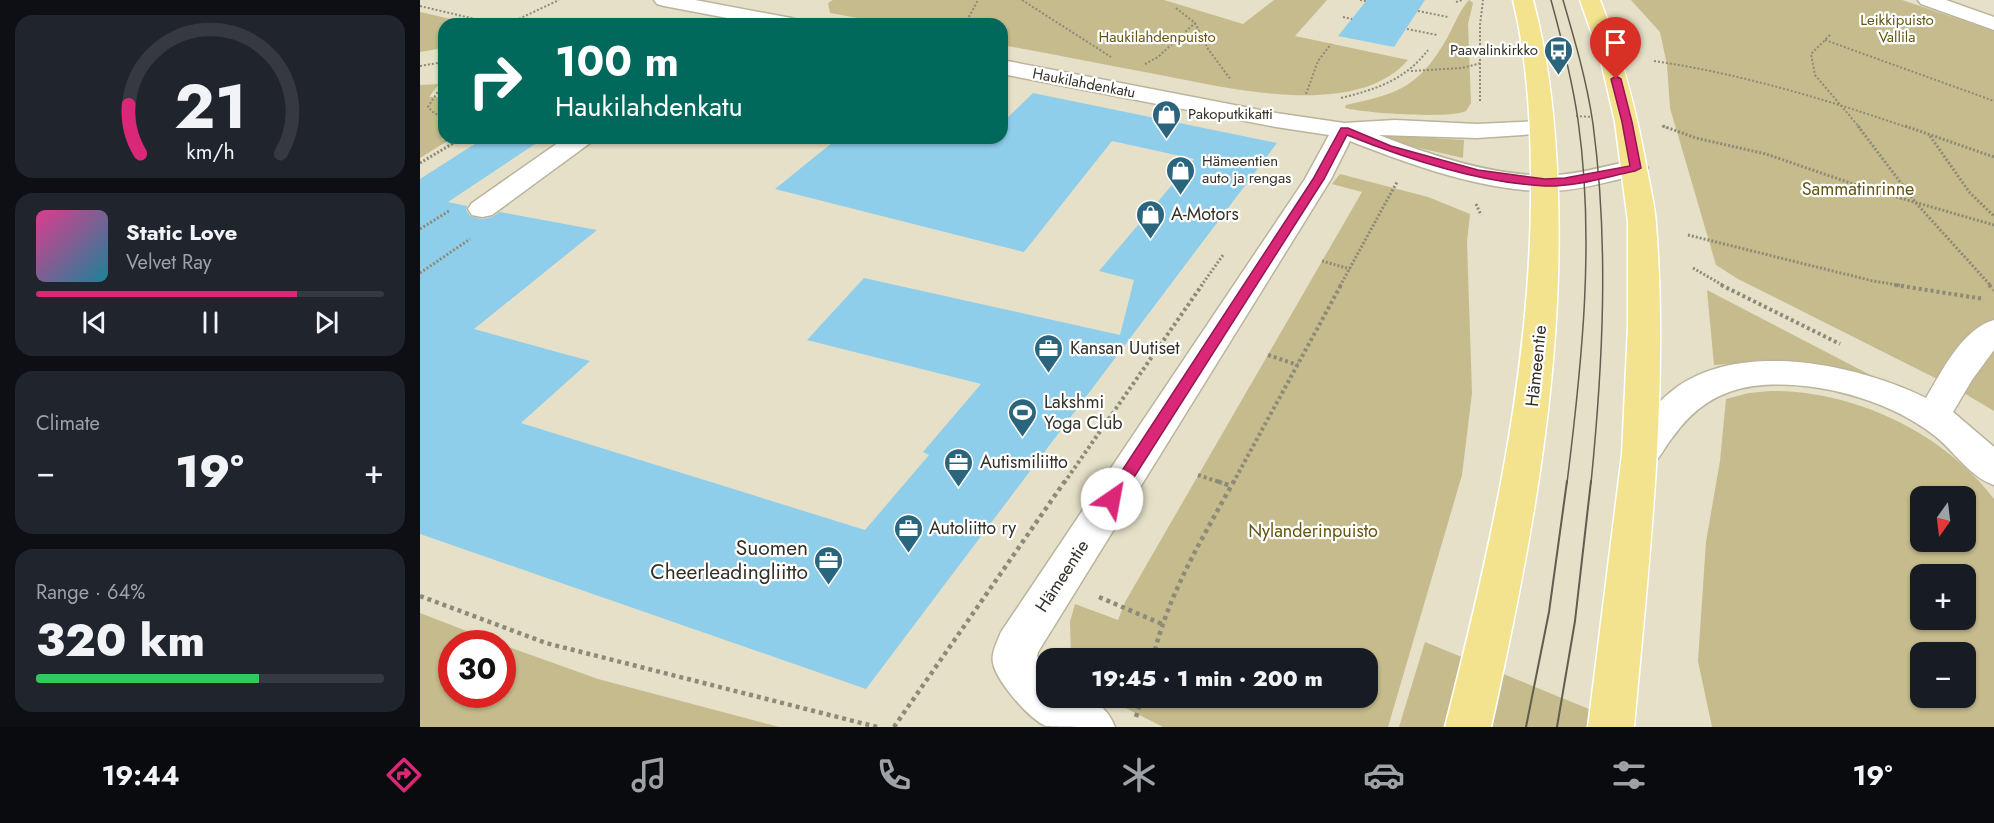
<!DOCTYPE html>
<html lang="en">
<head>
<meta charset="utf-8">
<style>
  :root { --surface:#171b24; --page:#20242c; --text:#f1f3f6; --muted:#9ea1a6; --line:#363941; --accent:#db2777 }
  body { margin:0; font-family:Jost,sans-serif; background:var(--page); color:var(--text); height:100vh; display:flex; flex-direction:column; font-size:22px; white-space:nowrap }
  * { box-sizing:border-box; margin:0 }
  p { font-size:20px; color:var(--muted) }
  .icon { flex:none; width:33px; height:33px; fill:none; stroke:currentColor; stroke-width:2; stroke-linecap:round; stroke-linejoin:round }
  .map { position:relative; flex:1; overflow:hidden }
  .details { display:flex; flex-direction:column; gap:15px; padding:15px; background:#0d0f14; width:420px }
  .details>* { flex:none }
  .hud { position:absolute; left:18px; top:18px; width:570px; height:126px; border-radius:18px; box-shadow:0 2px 4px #0004; background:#00695c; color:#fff; overflow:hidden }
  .needle { width:39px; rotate:194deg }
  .tools { position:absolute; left:1490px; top:486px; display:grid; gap:12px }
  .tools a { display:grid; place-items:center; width:66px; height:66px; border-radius:12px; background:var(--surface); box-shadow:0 2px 4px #0004; font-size:30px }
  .speed { position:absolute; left:18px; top:630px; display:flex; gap:12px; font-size:30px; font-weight:700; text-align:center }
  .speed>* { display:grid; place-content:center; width:78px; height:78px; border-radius:50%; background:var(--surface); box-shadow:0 2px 4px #0004; line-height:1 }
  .speed .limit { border:9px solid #d22; background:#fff; color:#111 }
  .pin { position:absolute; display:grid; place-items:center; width:51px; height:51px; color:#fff; margin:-62px -26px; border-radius:50% 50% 50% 0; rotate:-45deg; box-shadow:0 0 6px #0007 }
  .pin .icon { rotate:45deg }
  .me { position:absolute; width:66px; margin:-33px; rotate:33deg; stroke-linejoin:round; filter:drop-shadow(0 0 4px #0008) }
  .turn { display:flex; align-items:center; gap:21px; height:126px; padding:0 18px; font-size:27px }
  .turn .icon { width:78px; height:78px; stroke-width:2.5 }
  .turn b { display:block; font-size:42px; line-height:51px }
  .big { font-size:45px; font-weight:800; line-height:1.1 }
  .details .card { flex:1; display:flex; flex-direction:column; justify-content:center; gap:9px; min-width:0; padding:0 21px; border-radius:18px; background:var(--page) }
  .details .dial { align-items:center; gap:0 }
  .dial svg { height:156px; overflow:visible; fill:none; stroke:var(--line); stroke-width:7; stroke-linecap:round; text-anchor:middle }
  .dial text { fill:var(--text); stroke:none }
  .song { display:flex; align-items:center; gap:18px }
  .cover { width:72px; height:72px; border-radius:9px; background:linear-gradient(135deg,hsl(330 70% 55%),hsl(190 70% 35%)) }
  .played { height:6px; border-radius:3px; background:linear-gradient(90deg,var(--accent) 75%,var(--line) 75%) }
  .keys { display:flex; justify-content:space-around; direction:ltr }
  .heat { display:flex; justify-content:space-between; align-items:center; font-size:33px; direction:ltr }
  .charge { height:9px; border-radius:4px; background:linear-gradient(90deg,#34c759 64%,var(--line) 0) }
  .trip { position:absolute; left:616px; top:648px; width:342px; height:60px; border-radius:18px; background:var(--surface); box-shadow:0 2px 4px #0004; font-weight:800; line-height:60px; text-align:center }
  .tabs { display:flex; height:96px; justify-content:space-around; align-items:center; background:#090b0e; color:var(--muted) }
  .tabs .icon { width:42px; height:42px }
  .tabs .selected { color:var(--accent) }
  .tabs b { font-size:27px; color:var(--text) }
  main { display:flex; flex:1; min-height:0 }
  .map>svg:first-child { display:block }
  .green { fill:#c5bb8c; fill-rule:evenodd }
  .building { fill:#8fceeb }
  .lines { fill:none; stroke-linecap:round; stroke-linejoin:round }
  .minor-casing { stroke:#bab49c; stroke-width:3 }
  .major-casing { stroke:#fff; stroke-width:3 }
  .path-far3 { stroke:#8d8a78; stroke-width:2; stroke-dasharray:2 2; stroke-linecap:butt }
  .path-far2 { stroke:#8d8a78; stroke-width:3; stroke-dasharray:2 2; stroke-linecap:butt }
  .path-far1 { stroke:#8d8a78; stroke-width:4; stroke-dasharray:3 3; stroke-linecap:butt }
  .path { stroke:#8d8a78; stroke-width:4.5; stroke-dasharray:4 4; stroke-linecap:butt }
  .minor { fill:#fff; fill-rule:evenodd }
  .major { fill:#f4e38e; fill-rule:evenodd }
  .tram-far1 { stroke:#615e50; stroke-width:1.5 }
  .tram { stroke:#615e50; stroke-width:2 }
  .route { fill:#db2777; stroke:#8e194d; stroke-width:1.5 }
  .labels { text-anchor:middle; stroke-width:4.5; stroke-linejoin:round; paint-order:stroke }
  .far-park-label { font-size:15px; fill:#645612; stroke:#fff }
  .far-poi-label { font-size:15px; fill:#333127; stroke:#fff; text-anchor:start }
  .far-street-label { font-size:15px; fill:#333127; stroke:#fff }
  .park-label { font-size:18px; fill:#645612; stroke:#fff }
  .poi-label { font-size:18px; fill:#333127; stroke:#fff; text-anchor:start }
  .street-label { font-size:18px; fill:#333127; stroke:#fff }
  .near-poi-label { font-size:21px; fill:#333127; stroke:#fff; text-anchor:end }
</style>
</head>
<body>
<main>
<section class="details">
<div class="card dial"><svg viewBox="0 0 100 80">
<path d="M14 69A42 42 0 1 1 86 69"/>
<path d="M14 69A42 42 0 0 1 8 44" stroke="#db2777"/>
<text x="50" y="56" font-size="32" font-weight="700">21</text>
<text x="50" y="72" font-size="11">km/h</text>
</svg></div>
<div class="card">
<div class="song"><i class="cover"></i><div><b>Static Love</b><p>Velvet Ray</p></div></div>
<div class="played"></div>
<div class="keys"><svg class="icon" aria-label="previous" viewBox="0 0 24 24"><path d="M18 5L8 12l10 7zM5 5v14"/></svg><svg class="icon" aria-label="pause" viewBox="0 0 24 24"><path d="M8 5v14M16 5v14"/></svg><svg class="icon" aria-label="next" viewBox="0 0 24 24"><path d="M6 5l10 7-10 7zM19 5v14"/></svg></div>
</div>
<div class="card"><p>Climate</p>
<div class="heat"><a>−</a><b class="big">19°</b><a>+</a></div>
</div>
<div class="card"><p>Range · 64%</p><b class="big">320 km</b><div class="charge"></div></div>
</section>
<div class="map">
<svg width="1574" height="727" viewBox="0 0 1574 727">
  <rect width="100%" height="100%" fill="#e5e0c7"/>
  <!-- green -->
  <g class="green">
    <path d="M413,0H744L823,24L854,0H907L875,36L988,60C934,122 800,86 730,73C681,64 631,54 582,45V24H471L410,13L408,3Z"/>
    <path d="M1049,0L1053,3L1048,24L1051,103L1046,111C1030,119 944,113 925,108L926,105C977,94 998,88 1026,40C1033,28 1039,11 1049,0Z"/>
    <polygon points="1211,0 1482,0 1574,31 1574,411 1537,389 1318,279 1296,265 1250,108 1247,65 1240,32"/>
    <polygon points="0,12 53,24 24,24 24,48 0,52"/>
    <polygon points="19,84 9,97 18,97 24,89 24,114 21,117 24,118 22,140 29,140 0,158 0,85"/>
    <polygon points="966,135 1044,140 1043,158 964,140 959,136"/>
    <polygon points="920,174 1008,197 1050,214 1047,242 1052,393 1042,475 968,727 743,727 686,698 948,698 948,658 651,658 650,622 655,604 698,620 705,602 942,192 912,184"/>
    <polygon points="1287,290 1458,379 1479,389 1375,362 1348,361 1294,365"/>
    <path d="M1350,391C1433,390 1523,432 1574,499V727H1292L1278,661L1286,542L1300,461L1306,399L1329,393ZM1500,496H1545V542H1500ZM1500,574H1545V620H1500ZM1500,652H1545V698H1500Z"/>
    <polygon points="0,613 78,643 32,644 32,694 82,694 83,645 178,679 359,727 0,727"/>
    <polygon points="1005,642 1213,727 979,727"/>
  </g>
  <!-- building -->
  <g class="building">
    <polygon points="947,0 1005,0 974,47 918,36"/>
    <polygon points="613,93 857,143 446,689 0,534 0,179 64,138 124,138 28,202 47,206 46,210 50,216 62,219 72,217 80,212 177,230 54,329 170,361 101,423 445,530 509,455 503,452 561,384 387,340 444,278 700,335 714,280 679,271 774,159 692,141 604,252 355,189 418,138 582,138 582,123"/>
  </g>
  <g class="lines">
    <defs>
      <g id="minor">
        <polygon points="234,0 275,0 371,18 378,20 381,24 339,24 244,6 237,4"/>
        <polygon points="1498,0 1526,0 1574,17 1574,30 1501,4"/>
        <path d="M582,60L856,113L924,123L975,120L1057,124L1122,121L1131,123L1134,128L1131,133L1057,138L959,135C1012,156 1081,179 1138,175C1164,173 1189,165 1215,160L1224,163L1228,168L1224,173L1215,176C1188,181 1161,190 1134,191C1068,193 991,165 930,141L911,179L618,652L617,656L627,667V698C658,698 682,694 695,727C681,727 637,727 626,726C610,720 576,681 573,663C571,653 577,642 581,632L885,179L909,135L856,127L582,74Z"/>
        <polygon points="145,138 173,138 170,143 72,215 62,217 52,215 48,209 52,203"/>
        <path d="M1574,320V350L1552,380L1533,412L1574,447V485C1550,477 1535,452 1515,436C1468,399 1393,379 1334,386C1297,391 1273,409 1252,438C1246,445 1240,458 1233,464C1225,470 1216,467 1207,464L1202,454C1214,430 1235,403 1257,387C1324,340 1438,365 1506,398C1522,371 1542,329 1574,320Z"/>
      </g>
      <g id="major">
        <path d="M1093,0H1113C1130,63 1136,128 1138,193C1144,374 1110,551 1071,727H1025C1070,551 1111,373 1111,190C1111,126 1108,62 1093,0Z"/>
        <path d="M1160,0H1180C1203,59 1217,112 1228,175C1231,191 1235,207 1236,224C1249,392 1229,560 1214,727H1168L1202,454L1208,325V222L1195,122L1180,57Z"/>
      </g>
    </defs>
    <!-- minor casing -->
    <use href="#minor" class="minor-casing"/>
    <!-- major casing -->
    <use href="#major" class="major-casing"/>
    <!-- path-far3 -->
    <g class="path-far3">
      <polyline points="602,0 691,57"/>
      <polyline points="940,0 946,1"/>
      <polyline points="1036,2 1042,0"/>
      <polyline points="0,6 76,24"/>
      <polyline points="756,8 775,23 788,49 811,80"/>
      <polyline points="998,11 1028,17"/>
      <polyline points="923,17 932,19"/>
      <polyline points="88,24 139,0"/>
      <polyline points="545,24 558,0"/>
      <polyline points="987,29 1017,35"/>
      <polyline points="1410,35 1391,54 1395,75 1440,128"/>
      <polyline points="1405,40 1574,101"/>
      <path d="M1234,61C1322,74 1405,99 1489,128"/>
      <polyline points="725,64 738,57 775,23"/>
      <polyline points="0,66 24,62"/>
      <polyline points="991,71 1042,68 1061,63"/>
      <polyline points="24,82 8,107 15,114 24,115"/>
      <polyline points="886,94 898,61 911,44"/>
      <path d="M921,98C957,89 985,80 1008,50"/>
      <polyline points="1060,101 1060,25 1063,0"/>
      <polyline points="1156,116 1172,117"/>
      <polyline points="1242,126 1247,128"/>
    </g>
    <!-- path-far2 -->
    <g class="path-far2">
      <polyline points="1243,126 1276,138 1346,154 1442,187 1574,225"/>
      <polyline points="1438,126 1496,203 1571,286"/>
      <polyline points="1485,126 1574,157"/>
      <polyline points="1510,136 1550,193 1574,216"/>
      <polyline points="0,163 42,138"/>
      <polyline points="1056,204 1061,215"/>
      <polyline points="0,229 29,211"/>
      <polyline points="1268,235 1453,281 1485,286"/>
      <polyline points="902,261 930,269"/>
      <polyline points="1273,268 1304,286"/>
      <polyline points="0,273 50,239"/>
      <polyline points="781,286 803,255"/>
      <polyline points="920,286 977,182"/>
    </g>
    <!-- path-far1 -->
    <g class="path-far1">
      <polyline points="1301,285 1420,344"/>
      <polyline points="1475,285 1564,299"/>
      <polyline points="1569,285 1574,290"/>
      <polyline points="848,355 878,365"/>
      <polyline points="778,475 802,483"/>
      <polyline points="644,483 782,285"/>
      <polyline points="813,483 921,285"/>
    </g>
    <!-- path -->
    <g class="path">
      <polyline points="797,481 811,486"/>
      <polyline points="0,596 126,643 457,727"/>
      <polyline points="679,597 742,624"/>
      <path d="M733,658C748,594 782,539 814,481"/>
      <polyline points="716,717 722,698"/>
      <polyline points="474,727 645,481"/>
    </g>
    <!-- minor -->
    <use href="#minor" class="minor"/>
    <!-- major -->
    <use href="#major" class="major"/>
    <!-- tram-far1 -->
    <g class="tram-far1">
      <path d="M1131,0C1142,40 1152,79 1158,120C1175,240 1162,363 1147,483"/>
      <path d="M1143,0C1155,41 1167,82 1173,124C1189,244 1183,363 1171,483"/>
    </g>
    <!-- tram -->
    <g class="tram">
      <polyline points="1106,727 1129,612 1147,481"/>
      <polyline points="1137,727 1155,621 1171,481"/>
    </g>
  </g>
  <!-- route -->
  <path class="route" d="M1196,76L1201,79L1212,122L1221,168L1215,171C1186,177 1155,187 1125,186C1060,183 987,159 927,135L904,179L697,504L692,506L686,504L684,499L686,495L893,179L921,128H928L971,146L1058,170L1125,179L1145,178L1210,166L1202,122L1191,79Z"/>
  <!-- icons -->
  <defs>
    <symbol id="bus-pin" viewBox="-11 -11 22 30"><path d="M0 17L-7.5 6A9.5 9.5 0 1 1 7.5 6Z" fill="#2a647d" stroke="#fff"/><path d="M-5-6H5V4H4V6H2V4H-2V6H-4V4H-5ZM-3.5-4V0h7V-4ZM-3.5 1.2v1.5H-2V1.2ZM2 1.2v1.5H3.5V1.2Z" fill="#fff"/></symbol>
    <symbol id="shop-pin" viewBox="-11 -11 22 30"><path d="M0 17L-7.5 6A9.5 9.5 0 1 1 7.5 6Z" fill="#2a647d" stroke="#fff"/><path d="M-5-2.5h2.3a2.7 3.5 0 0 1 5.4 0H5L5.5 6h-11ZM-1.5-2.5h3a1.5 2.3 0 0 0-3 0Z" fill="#fff"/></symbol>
    <symbol id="office-pin" viewBox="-11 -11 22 30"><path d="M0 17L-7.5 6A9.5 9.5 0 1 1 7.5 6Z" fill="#2a647d" stroke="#fff"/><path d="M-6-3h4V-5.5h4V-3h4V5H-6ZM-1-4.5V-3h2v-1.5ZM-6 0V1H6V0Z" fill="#fff"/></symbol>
    <symbol id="stadium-pin" viewBox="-11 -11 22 30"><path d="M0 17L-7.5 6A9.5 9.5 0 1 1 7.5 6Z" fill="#2a647d" stroke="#fff"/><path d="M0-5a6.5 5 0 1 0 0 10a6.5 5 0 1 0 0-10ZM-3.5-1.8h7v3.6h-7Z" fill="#fff"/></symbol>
  </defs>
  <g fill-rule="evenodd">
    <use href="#bus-pin" x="1122" y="34" width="33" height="45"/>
    <use href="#shop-pin" x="730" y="98" width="33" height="45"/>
    <use href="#shop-pin" x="744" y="154" width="33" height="45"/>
    <use href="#shop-pin" x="714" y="198" width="33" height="45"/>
    <use href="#office-pin" x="612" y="332" width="33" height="45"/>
    <use href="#stadium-pin" x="586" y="396" width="33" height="45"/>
    <use href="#office-pin" x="522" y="446" width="33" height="45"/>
    <use href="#office-pin" x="472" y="512" width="33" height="45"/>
    <use href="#office-pin" x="392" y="544" width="33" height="45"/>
  </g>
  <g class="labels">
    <!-- far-park labels -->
    <g class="far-park-label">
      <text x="1477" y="25">Leikkipuisto<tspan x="1477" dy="17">Vallila</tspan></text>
      <text x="737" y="42">Haukilahdenpuisto</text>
    </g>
    <!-- far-poi labels -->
    <g class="far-poi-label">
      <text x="1118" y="55" text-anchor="end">Paavalinkirkko</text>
      <text x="768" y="119">Pakoputkikatti</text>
      <text x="782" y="166">Hämeentien<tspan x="782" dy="17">auto ja rengas</tspan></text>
    </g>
    <!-- far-street labels -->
    <g class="far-street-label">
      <text transform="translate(664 83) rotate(11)" y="5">Haukilahdenkatu</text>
    </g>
    <!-- park labels -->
    <g class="park-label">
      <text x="1438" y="195">Sammatinrinne</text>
      <text x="893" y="537">Nylanderinpuisto</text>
    </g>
    <!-- poi labels -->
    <g class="poi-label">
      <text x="751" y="220">A-Motors</text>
      <text x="650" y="354">Kansan Uutiset</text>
      <text x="624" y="408">Lakshmi<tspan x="624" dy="21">Yoga Club</tspan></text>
      <text x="560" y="468">Autismiliitto</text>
      <text x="509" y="534">Autoliitto ry</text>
    </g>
    <!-- street labels -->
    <g class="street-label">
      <text transform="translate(1116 366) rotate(-84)" y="6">Hämeentie</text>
      <text transform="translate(642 576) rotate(-57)" y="6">Hämeentie</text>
    </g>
    <!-- near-poi labels -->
    <g class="near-poi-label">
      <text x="388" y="555">Suomen<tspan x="388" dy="24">Cheerleadingliitto</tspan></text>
    </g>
  </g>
</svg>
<div class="tools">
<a><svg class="needle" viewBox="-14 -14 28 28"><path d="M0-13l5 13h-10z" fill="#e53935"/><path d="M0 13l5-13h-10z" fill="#9ea1a6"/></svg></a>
<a>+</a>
<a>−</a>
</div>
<div class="speed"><div class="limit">30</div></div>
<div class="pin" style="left:1196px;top:79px;background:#d93025"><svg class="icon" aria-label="arrive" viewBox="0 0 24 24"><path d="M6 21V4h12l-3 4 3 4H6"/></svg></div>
<svg class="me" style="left:692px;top:499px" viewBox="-20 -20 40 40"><circle r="19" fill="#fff"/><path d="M0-13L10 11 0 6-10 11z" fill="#db2777"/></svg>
<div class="trip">19:45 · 1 min · 200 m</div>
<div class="hud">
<div class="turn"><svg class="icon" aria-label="right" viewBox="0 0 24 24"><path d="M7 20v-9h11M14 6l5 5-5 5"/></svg><div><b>100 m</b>Haukilahdenkatu</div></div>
</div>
</div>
</main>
<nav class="tabs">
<b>19:44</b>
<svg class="icon selected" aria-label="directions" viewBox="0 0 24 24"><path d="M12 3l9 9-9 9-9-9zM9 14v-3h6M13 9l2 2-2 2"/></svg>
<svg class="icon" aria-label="music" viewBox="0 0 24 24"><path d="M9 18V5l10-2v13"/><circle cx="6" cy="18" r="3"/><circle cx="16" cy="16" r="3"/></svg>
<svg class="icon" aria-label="phone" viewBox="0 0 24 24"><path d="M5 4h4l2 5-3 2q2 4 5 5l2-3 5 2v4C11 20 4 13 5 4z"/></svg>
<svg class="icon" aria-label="climate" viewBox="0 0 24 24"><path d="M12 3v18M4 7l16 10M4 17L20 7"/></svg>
<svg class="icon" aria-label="car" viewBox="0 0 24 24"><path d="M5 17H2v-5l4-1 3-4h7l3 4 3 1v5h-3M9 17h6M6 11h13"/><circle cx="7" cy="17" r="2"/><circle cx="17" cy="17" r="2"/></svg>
<svg class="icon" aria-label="filters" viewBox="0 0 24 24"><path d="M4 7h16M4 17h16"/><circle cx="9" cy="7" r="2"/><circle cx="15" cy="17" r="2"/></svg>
<b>19°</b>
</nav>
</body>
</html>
